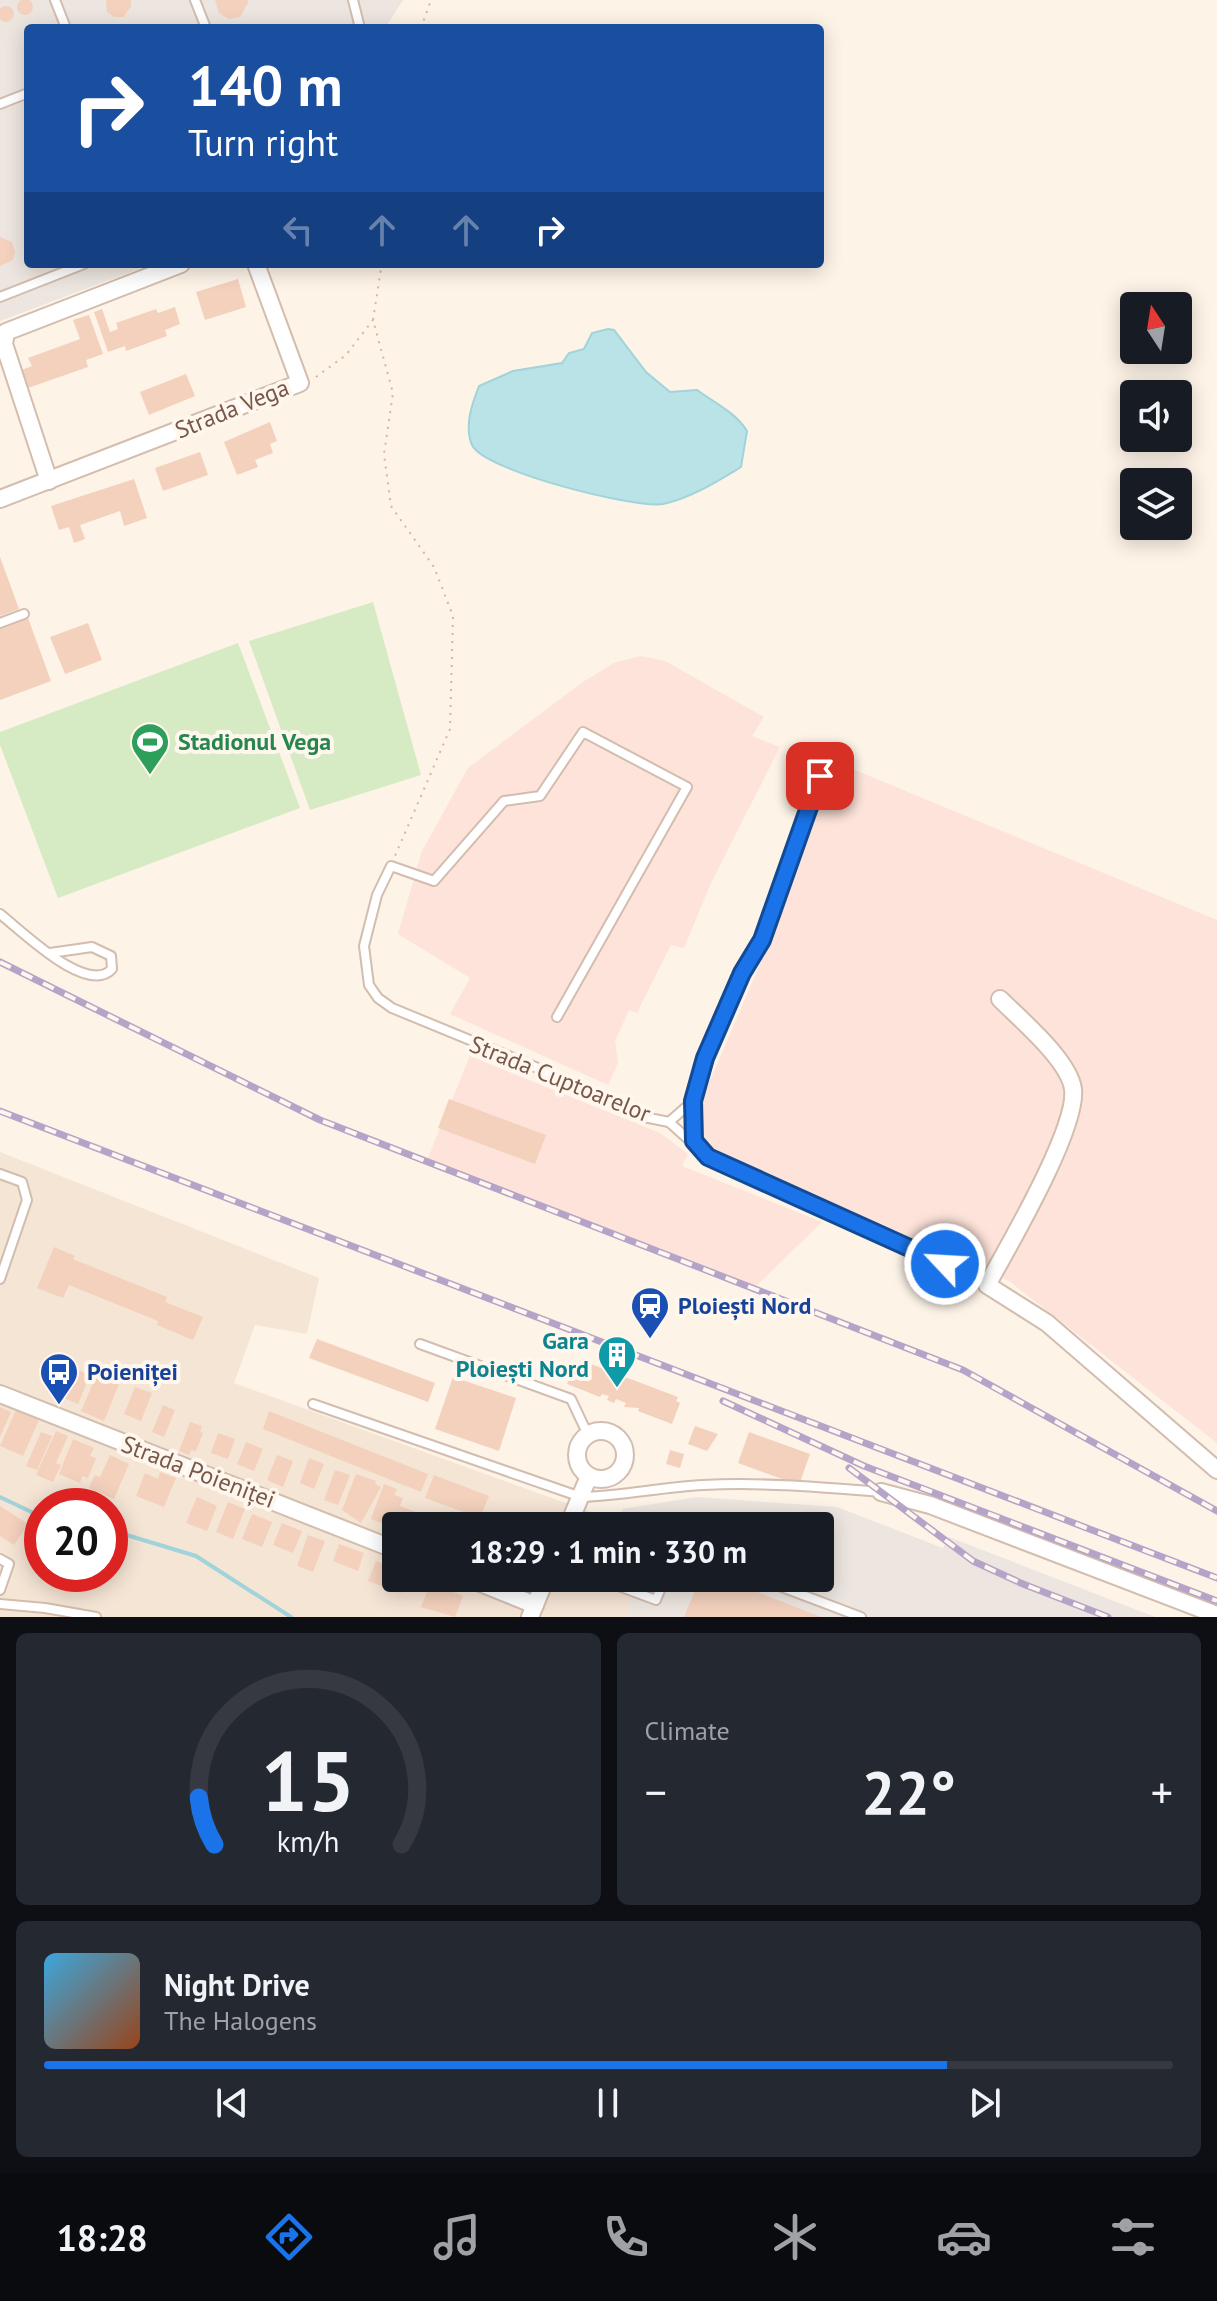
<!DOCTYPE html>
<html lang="en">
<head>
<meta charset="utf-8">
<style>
  :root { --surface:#171b24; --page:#242831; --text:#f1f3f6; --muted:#9ea1a6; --line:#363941; --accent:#1a73e8 }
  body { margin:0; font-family:"PT Sans",sans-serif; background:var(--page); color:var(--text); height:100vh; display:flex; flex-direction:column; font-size:30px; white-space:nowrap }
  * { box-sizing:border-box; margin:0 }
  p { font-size:26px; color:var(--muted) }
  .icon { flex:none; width:44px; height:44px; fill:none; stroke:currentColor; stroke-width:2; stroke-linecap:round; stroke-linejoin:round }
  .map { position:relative; height:1617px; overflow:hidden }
  .panel { display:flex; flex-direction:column; gap:16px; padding:16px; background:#0d0f14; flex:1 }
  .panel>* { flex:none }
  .banner { position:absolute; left:24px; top:24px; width:800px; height:244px; border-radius:8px; box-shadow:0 4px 20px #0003; background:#1a4fa0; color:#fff; overflow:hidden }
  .needle { width:52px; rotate:348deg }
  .controls { position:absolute; left:1120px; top:292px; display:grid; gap:16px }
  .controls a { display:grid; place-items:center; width:72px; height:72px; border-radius:8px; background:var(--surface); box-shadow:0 4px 20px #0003; font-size:40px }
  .speed { position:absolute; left:24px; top:1488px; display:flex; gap:16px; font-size:40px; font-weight:700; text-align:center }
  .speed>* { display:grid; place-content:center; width:104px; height:104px; border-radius:50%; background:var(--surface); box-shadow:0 4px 20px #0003; line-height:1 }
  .speed .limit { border:12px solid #d22; background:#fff; color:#111 }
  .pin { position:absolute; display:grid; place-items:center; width:68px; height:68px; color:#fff; margin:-34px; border-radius:16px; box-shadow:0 4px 12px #0006 }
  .me { position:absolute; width:88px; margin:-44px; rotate:295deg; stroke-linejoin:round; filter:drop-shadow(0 0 6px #0008) }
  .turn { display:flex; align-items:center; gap:28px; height:168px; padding:0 32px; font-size:36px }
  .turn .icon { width:104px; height:104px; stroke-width:2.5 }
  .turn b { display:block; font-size:56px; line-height:68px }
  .lanes { display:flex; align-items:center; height:76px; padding:0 32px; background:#0003; justify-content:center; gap:40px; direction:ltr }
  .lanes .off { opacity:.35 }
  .big { font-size:60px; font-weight:700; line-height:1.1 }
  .panel .tile { flex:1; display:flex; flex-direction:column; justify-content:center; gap:12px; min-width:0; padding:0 28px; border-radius:12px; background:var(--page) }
  .panel .dial { align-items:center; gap:0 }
  .dial svg { height:208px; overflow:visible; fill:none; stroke:var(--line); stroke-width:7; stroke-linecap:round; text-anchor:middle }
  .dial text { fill:var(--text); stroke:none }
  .song { display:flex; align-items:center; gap:24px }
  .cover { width:96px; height:96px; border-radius:12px; background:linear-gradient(135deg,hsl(200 70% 55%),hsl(20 70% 35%)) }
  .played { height:8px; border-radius:4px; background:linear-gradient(90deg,var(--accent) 80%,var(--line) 80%) }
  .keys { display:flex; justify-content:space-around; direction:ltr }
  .heat { display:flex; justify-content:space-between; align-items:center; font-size:44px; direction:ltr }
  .panel .tiles { flex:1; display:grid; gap:16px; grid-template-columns:1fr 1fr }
  .tile:last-child { grid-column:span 2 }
  .trip { position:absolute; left:382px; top:1512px; width:452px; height:80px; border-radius:8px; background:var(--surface); box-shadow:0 4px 20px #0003; font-weight:700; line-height:80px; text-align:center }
  .tab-bar { display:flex; height:128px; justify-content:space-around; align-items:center; background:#090b0e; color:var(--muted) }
  .tab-bar .icon { width:56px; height:56px }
  .tab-bar .current { color:var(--accent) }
  .tab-bar b { font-size:36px; color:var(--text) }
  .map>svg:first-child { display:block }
  .residential { fill:#f5e5d5; fill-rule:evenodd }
  .commercial { fill:#fde3da }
  .industrial { fill:#ede6e0 }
  .green { fill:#d6ebc4 }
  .water { fill:#bae3e8; stroke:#a0d3da; stroke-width:2 }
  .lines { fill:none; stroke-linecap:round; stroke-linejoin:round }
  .stream { stroke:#a0d3da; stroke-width:4 }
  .building { fill:#f3d1bd }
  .service-casing { stroke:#d2bdae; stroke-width:12 }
  .minor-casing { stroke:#d2bdae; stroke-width:20 }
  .path { stroke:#d9b4a0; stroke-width:2; stroke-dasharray:2 6; stroke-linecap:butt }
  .service { stroke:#fff; stroke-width:8 }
  .minor { stroke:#fff; stroke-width:16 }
  .rail-casing { stroke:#b6a4c8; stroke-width:7 }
  .rail { stroke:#fff7ee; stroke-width:4; stroke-dasharray:12; stroke-linecap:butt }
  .route-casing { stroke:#114b97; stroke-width:20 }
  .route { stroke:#1a73e8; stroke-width:14 }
  .labels { text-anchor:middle; stroke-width:8; stroke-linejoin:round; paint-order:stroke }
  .street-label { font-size:24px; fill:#78584a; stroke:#fff7ee }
  .leisure-label { font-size:24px; font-weight:bold; fill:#27864d; stroke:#fff7ee; text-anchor:start }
  .transit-label { font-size:24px; font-weight:bold; fill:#164399; stroke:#fff7ee; text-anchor:start }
  .culture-label { font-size:24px; font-weight:bold; fill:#0d838f; stroke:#fff7ee; text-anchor:end }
</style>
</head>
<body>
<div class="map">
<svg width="1217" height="1617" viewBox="0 0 1217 1617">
  <rect width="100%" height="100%" fill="#fdf3e7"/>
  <!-- residential -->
  <path class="residential" d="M0,1152L319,1278L307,1334L255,1325L234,1383L629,1526H396V1578H640L629,1617H0ZM42,1506H110V1574H42Z"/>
  <!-- commercial -->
  <g class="commercial">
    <polygon points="640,656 665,661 764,717 752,736 780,747 711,883 684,948 671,945 637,1013 629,1010 615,1041 618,1063 608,1085 450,1014 470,978 398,934 422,851 468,768 583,682 614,663"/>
    <polygon points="833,761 1217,920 1217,1443 1009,1281 705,1146 698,1132 696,1113 766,950"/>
    <polygon points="470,1056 660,1133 688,1154 682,1166 822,1222 755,1287 427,1160"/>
  </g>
  <!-- industrial -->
  <g class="industrial">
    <polygon points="0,0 403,0 385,28 28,28 28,264 152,264 0,321"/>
    <polygon points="697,1497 837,1507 943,1548 949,1537 1155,1617 630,1617 627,1578 820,1578 820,1526 623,1526 622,1509"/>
  </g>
  <!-- green -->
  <g class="green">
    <polygon points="373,602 421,775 310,810 249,641"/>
    <polygon points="238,643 300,808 58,898 0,745 0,732"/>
  </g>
  <!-- water -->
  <path class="water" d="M608,329L614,330L646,372L670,392L697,390C715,403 736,413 747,431L741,467C716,482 691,498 663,504C636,509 484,471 472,445C464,426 472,404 479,386L513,371L562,363L569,353L584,349L592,333Z"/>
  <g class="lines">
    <!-- stream -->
    <g class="stream">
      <polyline points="0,1497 42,1517"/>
      <polyline points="110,1530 196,1556 291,1617"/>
    </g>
  </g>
  <!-- building -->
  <g class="building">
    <circle cx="25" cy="7" r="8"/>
    <polygon points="106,0 131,0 131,7 123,17 114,17 107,12"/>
    <polygon points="215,0 248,0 248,3 240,17 229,19 219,13"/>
    <circle cx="6" cy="14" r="8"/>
    <polygon points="0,237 12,242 15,251 13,260 0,266"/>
    <polygon points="238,279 246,307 205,320 196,292"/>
    <polygon points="175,307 180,324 165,330 167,336 126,351 125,346 108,352 94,312 102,309 110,332 118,329 116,323 156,309 158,313"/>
    <polygon points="89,315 103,354 86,360 88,367 25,389 19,371 32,366 28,358 80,339 73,320"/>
    <polygon points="186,374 195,396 149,415 140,392"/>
    <polygon points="270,422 277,441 270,444 273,453 255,460 258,467 237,475 224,442"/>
    <polygon points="200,452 208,475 163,491 155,468"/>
    <polygon points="134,479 147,518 124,526 120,511 80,525 85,539 74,543 69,527 59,530 51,506"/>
    <polygon points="0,557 19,609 0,616"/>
    <polygon points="28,618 51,681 0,700 0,628"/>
    <polygon points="88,623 102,660 65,674 50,637"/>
    <polygon points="449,1099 546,1135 535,1164 438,1128"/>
    <polygon points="54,1247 75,1256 73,1259 167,1297 165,1302 203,1317 193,1340 157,1325 158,1321 69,1285 63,1298 37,1288"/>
    <polygon points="317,1339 435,1383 428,1402 309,1358"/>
    <polygon points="580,1360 678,1397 676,1401 680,1403 672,1424 638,1411 639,1408 624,1407 626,1403 616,1399 614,1403 607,1400 609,1396 602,1394 600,1397 567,1384 575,1363 579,1364"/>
    <polygon points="59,1362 90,1375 78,1404 47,1391"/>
    <polygon points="97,1374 119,1384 104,1421 81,1411"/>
    <polygon points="453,1377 516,1398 499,1451 435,1429"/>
    <polygon points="135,1387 152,1393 141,1421 124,1414"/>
    <polygon points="163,1405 175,1410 164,1437 152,1432"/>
    <polygon points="0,1407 11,1412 0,1437"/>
    <polygon points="16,1410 39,1420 23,1456 0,1446"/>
    <polygon points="269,1411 428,1474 421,1492 263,1429"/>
    <polygon points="190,1422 202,1426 200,1432 203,1433 196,1451 191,1450 189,1455 179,1451"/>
    <polygon points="695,1426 718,1434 707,1451 688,1444"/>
    <polygon points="56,1431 68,1436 56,1463 61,1465 53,1482 36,1475"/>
    <polygon points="41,1432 52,1436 37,1470 26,1466"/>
    <polygon points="749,1432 810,1454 799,1485 738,1463"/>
    <polygon points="218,1433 235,1439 228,1459 211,1453"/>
    <polygon points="73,1439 94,1448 90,1456 96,1458 88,1478 82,1476 80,1483 59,1474"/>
    <polygon points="246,1442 263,1449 254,1471 237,1464"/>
    <polygon points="670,1450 684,1454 680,1468 666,1464"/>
    <polygon points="110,1455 129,1464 114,1499 89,1488 95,1475 100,1477"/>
    <polygon points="277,1455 293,1461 283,1487 267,1480"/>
    <polygon points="309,1458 324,1464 314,1489 300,1483"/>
    <polygon points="335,1470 350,1475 338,1505 324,1500"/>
    <polygon points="160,1472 176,1478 164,1507 136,1496 145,1473 158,1479"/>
    <polygon points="356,1474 376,1481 375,1484 381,1487 361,1523 342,1510"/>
    <polygon points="434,1475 489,1496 480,1518 425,1498"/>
    <polygon points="384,1484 397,1489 394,1495 403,1498 400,1506 416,1512 411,1526 396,1526 396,1529 371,1519"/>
    <polygon points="197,1497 217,1506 207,1531 186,1523"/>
    <polygon points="228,1502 245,1509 233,1539 216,1532"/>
    <polygon points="0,1506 28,1524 14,1545 0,1536"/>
    <polygon points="452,1511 482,1523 481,1526 447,1524"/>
    <polygon points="252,1514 272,1522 262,1547 242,1539"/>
    <polygon points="282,1523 302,1531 293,1553 273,1545"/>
    <polygon points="308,1535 325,1541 313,1572 297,1566"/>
    <polygon points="339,1544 364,1553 358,1571 333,1561"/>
    <polygon points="376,1561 396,1569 396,1578 408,1578 401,1593 368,1581"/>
    <polygon points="700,1578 722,1578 821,1617 684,1617"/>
    <polygon points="431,1583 463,1596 455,1617 421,1607"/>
  </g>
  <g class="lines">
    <defs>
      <g id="service">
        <polyline points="55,0 66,28"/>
        <polyline points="195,0 206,28"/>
        <polyline points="353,0 360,28"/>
        <polyline points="0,104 28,93"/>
        <polyline points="0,297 84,264"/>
        <polyline points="0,623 24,614"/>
        <path d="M0,914C22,931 87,996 112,969L111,956L92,947L50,953"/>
        <polyline points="557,1017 687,787 583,732 540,796 504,801 434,881 391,866 377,895 364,946 369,985 378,998 392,1008 533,1066 644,1117 669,1122 708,1157 987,1285"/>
        <polyline points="693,1102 693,1141"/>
        <polyline points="669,1122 693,1101 712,1037 742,973 762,940 830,749"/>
        <polyline points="0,1174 22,1182 27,1200 0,1279"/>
        <polyline points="420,1344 571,1399 588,1435"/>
        <path d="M313,1404L581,1497C622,1496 662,1487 703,1485C762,1482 822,1487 881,1492"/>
        <polyline points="0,1559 9,1564 0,1590"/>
        <polyline points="597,1578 656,1600 665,1578"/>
        <polyline points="758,1578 861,1617"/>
        <polyline points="0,1604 45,1608 96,1617"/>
      </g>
      <g id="minor">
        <polyline points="49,481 4,344 6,332 181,264"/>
        <polyline points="0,499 300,383 256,264"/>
        <path d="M1000,999C1020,1019 1069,1060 1073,1089C1078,1128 1008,1247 987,1285L1047,1323L1217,1470"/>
        <polyline points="0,1394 396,1550"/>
        <circle cx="601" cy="1455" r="24"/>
        <polyline points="881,1492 930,1505 1217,1615"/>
        <polyline points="568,1526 589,1476"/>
        <polyline points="468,1578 535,1605"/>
        <polyline points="530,1617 546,1578"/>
      </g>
    </defs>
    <!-- service casing -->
    <use href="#service" class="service-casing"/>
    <!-- minor casing -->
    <use href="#minor" class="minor-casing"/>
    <!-- path -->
    <g class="path">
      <polyline points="421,28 431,0"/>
      <polyline points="385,264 381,269 373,320 393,393 384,454 391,506 434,567 453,616 450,729 395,856"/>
      <polyline points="316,377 346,355 373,320"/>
    </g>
    <!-- service -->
    <use href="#service" class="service"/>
    <!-- minor -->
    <use href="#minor" class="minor"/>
    <defs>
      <g id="rail">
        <polyline points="0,962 320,1120 963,1370 1217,1511"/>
        <polyline points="0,1111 1217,1578"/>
        <polyline points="723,1401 864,1466 1217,1601"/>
        <polyline points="849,1468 973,1561 1023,1584 1108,1617"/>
      </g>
    </defs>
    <!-- rail casing -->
    <use href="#rail" class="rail-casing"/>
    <!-- rail -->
    <use href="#rail" class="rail"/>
  </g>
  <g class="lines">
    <defs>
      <polyline id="route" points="820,776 762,940 742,973 705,1058 693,1101 694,1141 708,1157 945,1264"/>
    </defs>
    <!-- route casing -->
    <use href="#route" class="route-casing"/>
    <!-- route -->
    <use href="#route" class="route"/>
  </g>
  <!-- icons -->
  <defs>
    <symbol id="stadium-pin" viewBox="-11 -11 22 30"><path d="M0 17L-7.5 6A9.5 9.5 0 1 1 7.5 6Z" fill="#2e9e5b" stroke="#fff7ee"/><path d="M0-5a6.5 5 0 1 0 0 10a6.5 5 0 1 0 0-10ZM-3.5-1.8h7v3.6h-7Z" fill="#fff"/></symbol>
    <symbol id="station-pin" viewBox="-11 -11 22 30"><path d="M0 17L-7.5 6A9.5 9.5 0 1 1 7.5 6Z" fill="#1a4fb4" stroke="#fff7ee"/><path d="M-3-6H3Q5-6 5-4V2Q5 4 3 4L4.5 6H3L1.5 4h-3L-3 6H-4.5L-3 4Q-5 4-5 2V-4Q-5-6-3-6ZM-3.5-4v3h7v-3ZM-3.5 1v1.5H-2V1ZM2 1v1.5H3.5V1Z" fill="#fff"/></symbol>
    <symbol id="building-pin" viewBox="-11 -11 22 30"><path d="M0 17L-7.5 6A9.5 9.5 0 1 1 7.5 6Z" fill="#0f9aa8" stroke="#fff7ee"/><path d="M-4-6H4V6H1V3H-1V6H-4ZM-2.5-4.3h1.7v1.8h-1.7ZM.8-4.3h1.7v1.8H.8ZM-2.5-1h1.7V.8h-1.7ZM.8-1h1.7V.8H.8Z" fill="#fff"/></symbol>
    <symbol id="bus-pin" viewBox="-11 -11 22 30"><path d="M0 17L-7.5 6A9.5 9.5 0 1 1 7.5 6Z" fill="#1a4fb4" stroke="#fff7ee"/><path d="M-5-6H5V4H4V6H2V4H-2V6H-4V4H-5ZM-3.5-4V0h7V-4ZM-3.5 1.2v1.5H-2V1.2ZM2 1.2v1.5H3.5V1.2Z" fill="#fff"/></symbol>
  </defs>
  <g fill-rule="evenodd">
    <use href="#stadium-pin" x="128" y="720" width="44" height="60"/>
    <use href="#station-pin" x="628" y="1284" width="44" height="60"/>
    <use href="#building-pin" x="595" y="1333" width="44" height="60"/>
    <use href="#bus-pin" x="37" y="1350" width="44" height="60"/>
  </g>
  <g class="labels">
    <!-- street labels -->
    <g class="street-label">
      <text transform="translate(232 409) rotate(-22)" y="8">Strada Vega</text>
      <text transform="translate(560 1079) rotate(22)" y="8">Strada Cuptoarelor</text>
      <text transform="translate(198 1472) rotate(21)" y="8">Strada Poieniței</text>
    </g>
    <!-- leisure labels -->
    <g class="leisure-label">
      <text x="178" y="750">Stadionul Vega</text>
    </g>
    <!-- transit labels -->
    <g class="transit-label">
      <text x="678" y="1314">Ploiești Nord</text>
      <text x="87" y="1380">Poieniței</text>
    </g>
    <!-- culture labels -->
    <g class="culture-label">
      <text x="589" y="1349">Gara<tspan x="589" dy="28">Ploiești Nord</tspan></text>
    </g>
  </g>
</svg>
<div class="controls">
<a><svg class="needle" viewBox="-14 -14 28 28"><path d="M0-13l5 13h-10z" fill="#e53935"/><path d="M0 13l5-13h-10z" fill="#9ea1a6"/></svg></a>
<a><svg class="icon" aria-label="sound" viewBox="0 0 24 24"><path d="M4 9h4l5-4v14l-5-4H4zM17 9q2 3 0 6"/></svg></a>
<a><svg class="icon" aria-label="layers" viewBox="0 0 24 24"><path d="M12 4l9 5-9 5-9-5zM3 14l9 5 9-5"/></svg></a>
</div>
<div class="speed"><div class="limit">20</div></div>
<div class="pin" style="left:820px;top:776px;background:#d93025"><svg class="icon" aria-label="arrive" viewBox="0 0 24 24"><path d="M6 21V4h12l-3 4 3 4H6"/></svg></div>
<svg class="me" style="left:945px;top:1264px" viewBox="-20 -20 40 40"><circle r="17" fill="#1a73e8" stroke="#fff" stroke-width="3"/><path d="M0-11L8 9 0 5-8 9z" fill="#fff"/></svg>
<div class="trip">18:29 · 1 min · 330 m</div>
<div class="banner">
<div class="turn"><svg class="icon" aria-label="right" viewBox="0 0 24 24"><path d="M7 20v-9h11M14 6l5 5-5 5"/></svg><div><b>140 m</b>Turn right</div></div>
<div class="lanes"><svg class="icon off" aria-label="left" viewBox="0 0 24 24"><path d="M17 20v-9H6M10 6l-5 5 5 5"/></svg><svg class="icon off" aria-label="ahead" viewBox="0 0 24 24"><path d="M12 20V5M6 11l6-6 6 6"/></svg><svg class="icon off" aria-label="ahead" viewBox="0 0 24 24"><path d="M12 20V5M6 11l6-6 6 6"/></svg><svg class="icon" aria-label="right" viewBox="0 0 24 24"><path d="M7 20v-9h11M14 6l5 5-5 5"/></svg></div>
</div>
</div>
<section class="panel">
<div class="tiles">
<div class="tile dial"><svg viewBox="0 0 100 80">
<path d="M14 69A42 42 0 1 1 86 69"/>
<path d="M14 69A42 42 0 0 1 8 51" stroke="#1a73e8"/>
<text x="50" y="56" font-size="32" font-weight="700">15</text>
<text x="50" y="72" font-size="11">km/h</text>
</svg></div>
<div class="tile"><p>Climate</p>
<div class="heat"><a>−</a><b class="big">22°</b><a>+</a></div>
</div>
<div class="tile">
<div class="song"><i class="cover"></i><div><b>Night Drive</b><p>The Halogens</p></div></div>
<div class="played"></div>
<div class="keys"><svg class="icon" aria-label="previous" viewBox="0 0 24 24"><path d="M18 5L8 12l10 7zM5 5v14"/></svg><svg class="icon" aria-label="pause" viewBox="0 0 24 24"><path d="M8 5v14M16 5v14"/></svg><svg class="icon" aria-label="next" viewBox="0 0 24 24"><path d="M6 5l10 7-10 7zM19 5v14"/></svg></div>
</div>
</div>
</section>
<nav class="tab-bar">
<b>18:28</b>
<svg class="icon current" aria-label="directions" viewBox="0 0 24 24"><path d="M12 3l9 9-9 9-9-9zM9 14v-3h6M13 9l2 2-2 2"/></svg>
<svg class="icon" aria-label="music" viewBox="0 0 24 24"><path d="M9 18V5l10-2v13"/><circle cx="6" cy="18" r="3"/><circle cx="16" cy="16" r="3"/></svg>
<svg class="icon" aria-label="phone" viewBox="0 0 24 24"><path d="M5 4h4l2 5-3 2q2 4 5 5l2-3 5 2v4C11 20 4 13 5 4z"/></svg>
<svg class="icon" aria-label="climate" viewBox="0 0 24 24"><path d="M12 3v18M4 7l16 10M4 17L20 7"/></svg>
<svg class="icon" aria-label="car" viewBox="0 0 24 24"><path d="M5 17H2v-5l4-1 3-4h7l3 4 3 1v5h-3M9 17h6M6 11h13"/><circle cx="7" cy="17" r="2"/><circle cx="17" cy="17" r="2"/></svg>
<svg class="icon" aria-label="filters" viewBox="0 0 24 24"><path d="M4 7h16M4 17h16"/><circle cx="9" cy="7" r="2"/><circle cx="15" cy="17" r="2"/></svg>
</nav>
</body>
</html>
